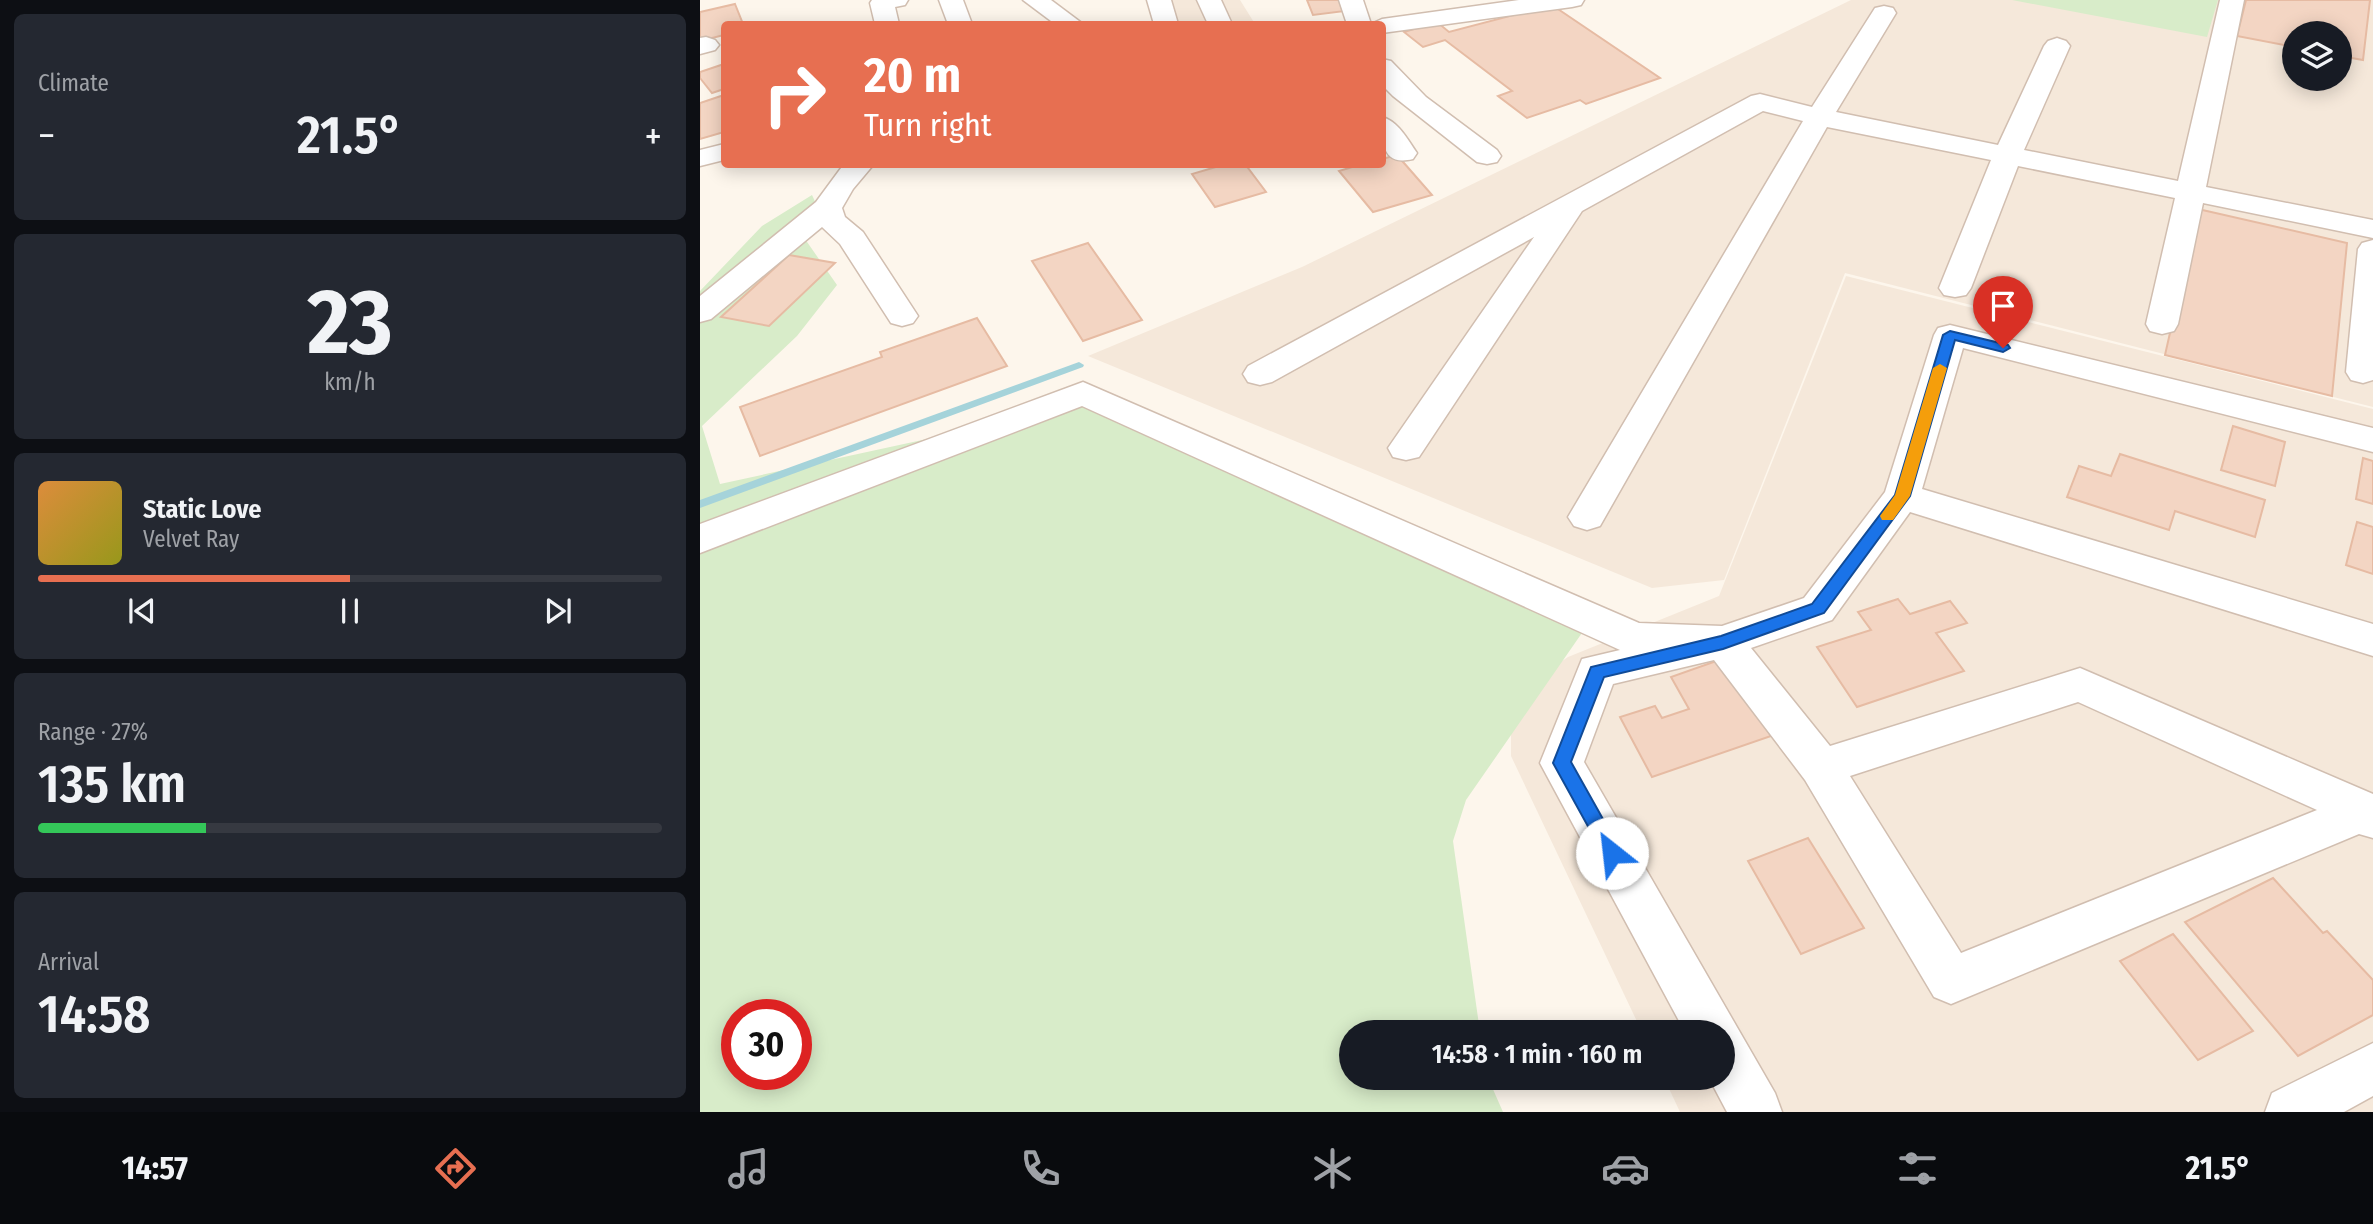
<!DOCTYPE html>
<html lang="en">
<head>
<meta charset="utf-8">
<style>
  :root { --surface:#171b24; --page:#242831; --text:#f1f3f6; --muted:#9ea1a6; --line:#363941; --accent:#e76f51 }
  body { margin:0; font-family:"Fira Sans Condensed",sans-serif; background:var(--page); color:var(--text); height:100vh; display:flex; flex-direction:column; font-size:26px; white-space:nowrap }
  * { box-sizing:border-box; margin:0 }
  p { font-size:23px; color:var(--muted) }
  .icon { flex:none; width:38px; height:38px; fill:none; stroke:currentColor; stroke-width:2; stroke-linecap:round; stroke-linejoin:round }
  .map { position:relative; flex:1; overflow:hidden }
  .side { display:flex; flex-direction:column; gap:14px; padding:14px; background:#0d0f14; width:700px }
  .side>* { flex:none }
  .guide { position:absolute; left:21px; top:21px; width:665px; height:147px; border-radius:7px; box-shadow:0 4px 18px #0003; background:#e76f51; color:#fff; overflow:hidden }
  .tools { position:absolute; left:1582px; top:21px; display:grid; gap:14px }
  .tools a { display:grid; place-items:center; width:70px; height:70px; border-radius:50%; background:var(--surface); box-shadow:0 4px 18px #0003; font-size:35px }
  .speed { position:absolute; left:21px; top:999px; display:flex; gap:14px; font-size:35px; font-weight:700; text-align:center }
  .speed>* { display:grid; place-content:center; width:91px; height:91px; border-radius:50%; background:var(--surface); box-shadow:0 4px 18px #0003; line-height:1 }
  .speed .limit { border:10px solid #d22; background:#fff; color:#111 }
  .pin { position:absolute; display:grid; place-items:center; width:60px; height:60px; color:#fff; margin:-72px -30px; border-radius:50% 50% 50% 0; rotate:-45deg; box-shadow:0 0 7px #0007 }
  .pin .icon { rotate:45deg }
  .me { position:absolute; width:77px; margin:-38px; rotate:331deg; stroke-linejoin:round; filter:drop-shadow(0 0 5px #0008) }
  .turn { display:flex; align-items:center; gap:24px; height:147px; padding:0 28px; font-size:32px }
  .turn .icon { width:91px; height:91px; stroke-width:2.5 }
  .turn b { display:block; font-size:49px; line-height:60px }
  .big { font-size:52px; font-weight:600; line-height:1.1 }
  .side .widget { flex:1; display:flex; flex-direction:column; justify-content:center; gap:10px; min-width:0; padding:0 24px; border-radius:10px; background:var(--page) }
  .side .dial { align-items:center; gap:0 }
  .dial b { font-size:91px; line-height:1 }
  .song { display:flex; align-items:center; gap:21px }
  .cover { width:84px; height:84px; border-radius:10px; background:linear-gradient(135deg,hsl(30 70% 55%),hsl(60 70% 35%)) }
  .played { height:7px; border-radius:4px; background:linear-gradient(90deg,var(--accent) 50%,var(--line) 50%) }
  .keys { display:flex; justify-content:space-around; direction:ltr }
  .heat { display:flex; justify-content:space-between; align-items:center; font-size:38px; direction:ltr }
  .charge { height:10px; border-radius:5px; background:linear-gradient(90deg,#34c759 27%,var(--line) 0) }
  .trip { position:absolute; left:639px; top:1020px; width:396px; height:70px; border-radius:35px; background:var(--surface); box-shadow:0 4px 18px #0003; font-weight:600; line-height:70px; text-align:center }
  .tabs { display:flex; height:112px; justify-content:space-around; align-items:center; background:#090b0e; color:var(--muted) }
  .tabs .icon { width:49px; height:49px }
  .tabs .on { color:var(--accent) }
  .tabs b { font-size:32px; color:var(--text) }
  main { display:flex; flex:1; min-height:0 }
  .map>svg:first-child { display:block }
  .residential { fill:#f5e8da; fill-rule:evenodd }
  .green { fill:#d8ecc9; fill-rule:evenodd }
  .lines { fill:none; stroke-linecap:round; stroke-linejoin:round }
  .stream { fill:#a5d3da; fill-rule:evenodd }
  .building { fill:#f3d5c3; stroke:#e6bba3; stroke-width:2 }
  .minor-casing { stroke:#d1beb0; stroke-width:3 }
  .minor { fill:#fff; fill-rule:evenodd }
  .route { fill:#1a73e8; stroke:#114b97; stroke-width:2 }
  .slow { fill:#f59e0b }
</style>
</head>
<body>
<main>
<section class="side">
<div class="widget"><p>Climate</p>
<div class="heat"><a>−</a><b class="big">21.5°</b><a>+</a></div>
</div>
<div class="widget dial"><b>23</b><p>km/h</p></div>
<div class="widget">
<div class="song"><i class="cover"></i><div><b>Static Love</b><p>Velvet Ray</p></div></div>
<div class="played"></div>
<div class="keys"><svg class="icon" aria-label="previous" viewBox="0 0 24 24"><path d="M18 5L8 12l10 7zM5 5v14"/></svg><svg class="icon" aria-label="pause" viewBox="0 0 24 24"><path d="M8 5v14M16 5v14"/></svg><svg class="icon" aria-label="next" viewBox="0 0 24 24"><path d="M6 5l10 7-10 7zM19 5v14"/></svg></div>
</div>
<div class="widget"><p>Range · 27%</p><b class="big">135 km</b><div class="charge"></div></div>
<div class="widget"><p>Arrival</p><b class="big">14:58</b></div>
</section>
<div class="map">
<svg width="1673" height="1112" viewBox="0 0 1673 1112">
  <rect width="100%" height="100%" fill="#fdf6ec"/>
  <!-- residential -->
  <g class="residential">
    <polygon points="446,0 540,0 555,24 456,24"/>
    <path d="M1151,0H1673V407L1145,273L1024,580L952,588L388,356L602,267ZM1594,33H1640V79H1594Z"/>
    <polygon points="1146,276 1673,409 1673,1112 980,1112 964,1078 1022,1078 1022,1032 942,1032 811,756 811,726 843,674 868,657 1019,596"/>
  </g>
  <!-- green -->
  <g class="green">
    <polygon points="1312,0 1518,0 1507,37"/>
    <path d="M112,195L119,210L105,239L137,285L97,336L2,426L20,484L388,404L884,630L766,800L753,841L780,1032H651V1078H788L803,1112H0V291L62,226ZM37,1015H96V1074H37Z"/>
  </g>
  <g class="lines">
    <!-- stream -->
    <polygon class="stream" points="379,362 384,365 383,367 0,508 0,500"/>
  </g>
  <!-- building -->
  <g class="building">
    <polygon points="607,0 641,0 645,11 613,15"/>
    <polygon points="1546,0 1670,0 1663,60 1640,56 1640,33 1594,33 1594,47 1537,36"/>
    <polygon points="35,4 43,24 24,24 24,35 0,41 0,12"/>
    <polygon points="852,5 960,78 886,104 880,100 827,118 798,96 812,91 745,40 723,47 704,32 737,22 749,32"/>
    <polygon points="24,64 24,89 12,93 0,78 0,72"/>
    <polygon points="24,95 24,132 0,139 0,103"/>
    <polygon points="697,155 732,195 673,212 639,171 662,164 682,164 682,159"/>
    <polygon points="526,164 545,164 566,192 515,207 492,174"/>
    <polygon points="1498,209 1647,243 1632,396 1465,355"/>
    <polygon points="388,243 442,320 383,341 332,261"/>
    <polygon points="89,255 135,263 69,326 21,317"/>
    <polygon points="277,318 307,366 60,456 40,407 182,357 180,352"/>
    <polygon points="1533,426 1585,442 1575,486 1521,470"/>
    <polygon points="1420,454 1565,500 1555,537 1475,511 1469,530 1367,497 1379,466 1411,476"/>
    <polygon points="1663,458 1673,461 1673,504 1656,499"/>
    <polygon points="1657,522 1673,527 1673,574 1646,565"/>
    <polygon points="1198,599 1210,614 1250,601 1267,623 1236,633 1264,671 1157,707 1117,647 1171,630 1158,612"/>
    <polygon points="1022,659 1071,736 952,777 920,717 955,706 962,718 989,709 971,677"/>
    <polygon points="1108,838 1164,928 1101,954 1048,861"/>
    <polygon points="1573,878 1623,933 1627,931 1673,980 1673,1015 1598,1056 1485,922"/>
    <polygon points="1473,934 1553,1031 1498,1060 1420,961"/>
  </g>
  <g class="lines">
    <defs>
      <g id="minor">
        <polygon points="172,0 208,0 205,5 195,7 199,24 175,24 170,3"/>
        <polygon points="239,0 263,0 272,24 248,24"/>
        <polygon points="323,0 351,0 383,24 355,24"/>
        <polygon points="447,0 471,0 478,24 454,24"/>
        <polygon points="497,0 521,0 532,24 508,24"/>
        <polygon points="639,0 663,0 671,24 682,19 819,0 884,0 881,5 872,7 682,33 682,24 647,24"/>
        <polygon points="1520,0 1544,0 1506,187 1673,220 1673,238 1503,203 1478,324 1474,331 1462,334 1450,331 1446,324 1475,198 1318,166 1271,288 1266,295 1255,297 1244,295 1239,288 1291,160 1127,127 900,526 887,530 874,526 868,517 1103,121 1063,111 882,211 719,457 706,460 693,457 688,448 834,237 572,382 560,385 548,382 543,374 548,366 1051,96 1060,94 1112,107 1175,8 1184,6 1193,8 1196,13 1136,112 1298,145 1344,46 1348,41 1357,38 1366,41 1370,46 1324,150 1478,181"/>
        <polygon points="6,37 15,40 19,45 15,50 0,54 0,38"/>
        <polygon points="682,59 691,61 726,97 797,150 801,156 797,162 787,164 777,162 693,96 682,85"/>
        <path d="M682,117C698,121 708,140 717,153L713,159C681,167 682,140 682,117Z"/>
        <polygon points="24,144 24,160 0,166 0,150"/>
        <polygon points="144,164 174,164 153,189 142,208 145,217 163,232 218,316 213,323 202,326 191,323 140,244 122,227 11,319 0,322 0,296 116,202"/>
        <polygon points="1673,240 1673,380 1663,383 1651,380 1646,372 1658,249 1662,243"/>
        <path d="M1250,325L1673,428V452L1263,348L1222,489L1673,624V656L1210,512L1132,620L1051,648L1130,746L1380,668L1673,794V838L1659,834L1251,1004L1234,997L1105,780L1014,660L913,684L884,762L1075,1093L1082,1112H1027L1009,1078H1022V1032H985L840,763L882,659L920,650L382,406L0,553V524L383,382L939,623L1022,626L1104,598L1185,492L1234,335L1238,328ZM1378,702L1617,810L1261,953L1150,776Z"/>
        <polygon points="1673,1043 1673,1096 1644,1112 1565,1112 1572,1093"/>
      </g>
    </defs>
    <!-- minor casing -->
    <use href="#minor" class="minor-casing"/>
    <!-- minor -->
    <use href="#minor" class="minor"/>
  </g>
  <!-- route -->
  <polygon class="route" points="1250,331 1308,345 1310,348 1303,352 1255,340 1210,496 1124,613 1023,649 904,677 871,762 922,853 919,859 912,861 906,859 853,763 891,667 1021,636 1112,604 1195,495 1243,335"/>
  <!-- slow -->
  <polygon class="slow" points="1240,364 1247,368 1210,496 1193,520 1182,520 1180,516 1195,495 1233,368"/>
</svg>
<div class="tools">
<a><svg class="icon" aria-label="layers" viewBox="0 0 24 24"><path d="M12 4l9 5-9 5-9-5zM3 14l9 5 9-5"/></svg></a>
</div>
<div class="speed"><div class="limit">30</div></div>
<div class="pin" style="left:1303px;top:348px;background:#d93025"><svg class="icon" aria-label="arrive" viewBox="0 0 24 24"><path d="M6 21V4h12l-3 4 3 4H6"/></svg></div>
<svg class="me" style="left:912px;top:853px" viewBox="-20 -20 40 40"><circle r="19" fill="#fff"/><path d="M0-13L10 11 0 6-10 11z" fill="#1a73e8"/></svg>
<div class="trip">14:58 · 1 min · 160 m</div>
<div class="guide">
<div class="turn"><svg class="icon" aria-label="right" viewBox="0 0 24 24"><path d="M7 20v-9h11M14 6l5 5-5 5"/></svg><div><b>20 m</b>Turn right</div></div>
</div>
</div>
</main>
<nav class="tabs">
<b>14:57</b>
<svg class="icon on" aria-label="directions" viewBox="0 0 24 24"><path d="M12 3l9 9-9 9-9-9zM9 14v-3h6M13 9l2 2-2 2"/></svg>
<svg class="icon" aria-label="music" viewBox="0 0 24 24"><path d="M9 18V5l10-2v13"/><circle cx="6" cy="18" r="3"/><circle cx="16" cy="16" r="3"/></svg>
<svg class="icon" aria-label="phone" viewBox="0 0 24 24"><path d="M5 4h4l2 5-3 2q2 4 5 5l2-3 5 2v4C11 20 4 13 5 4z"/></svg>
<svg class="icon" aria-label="climate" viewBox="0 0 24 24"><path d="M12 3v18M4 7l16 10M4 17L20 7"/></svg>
<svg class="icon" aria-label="car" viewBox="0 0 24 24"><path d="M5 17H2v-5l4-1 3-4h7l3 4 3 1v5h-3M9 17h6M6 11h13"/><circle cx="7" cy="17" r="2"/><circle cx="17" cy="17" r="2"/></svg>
<svg class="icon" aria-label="filters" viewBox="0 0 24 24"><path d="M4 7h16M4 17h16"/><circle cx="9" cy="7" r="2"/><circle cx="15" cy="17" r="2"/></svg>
<b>21.5°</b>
</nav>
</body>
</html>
